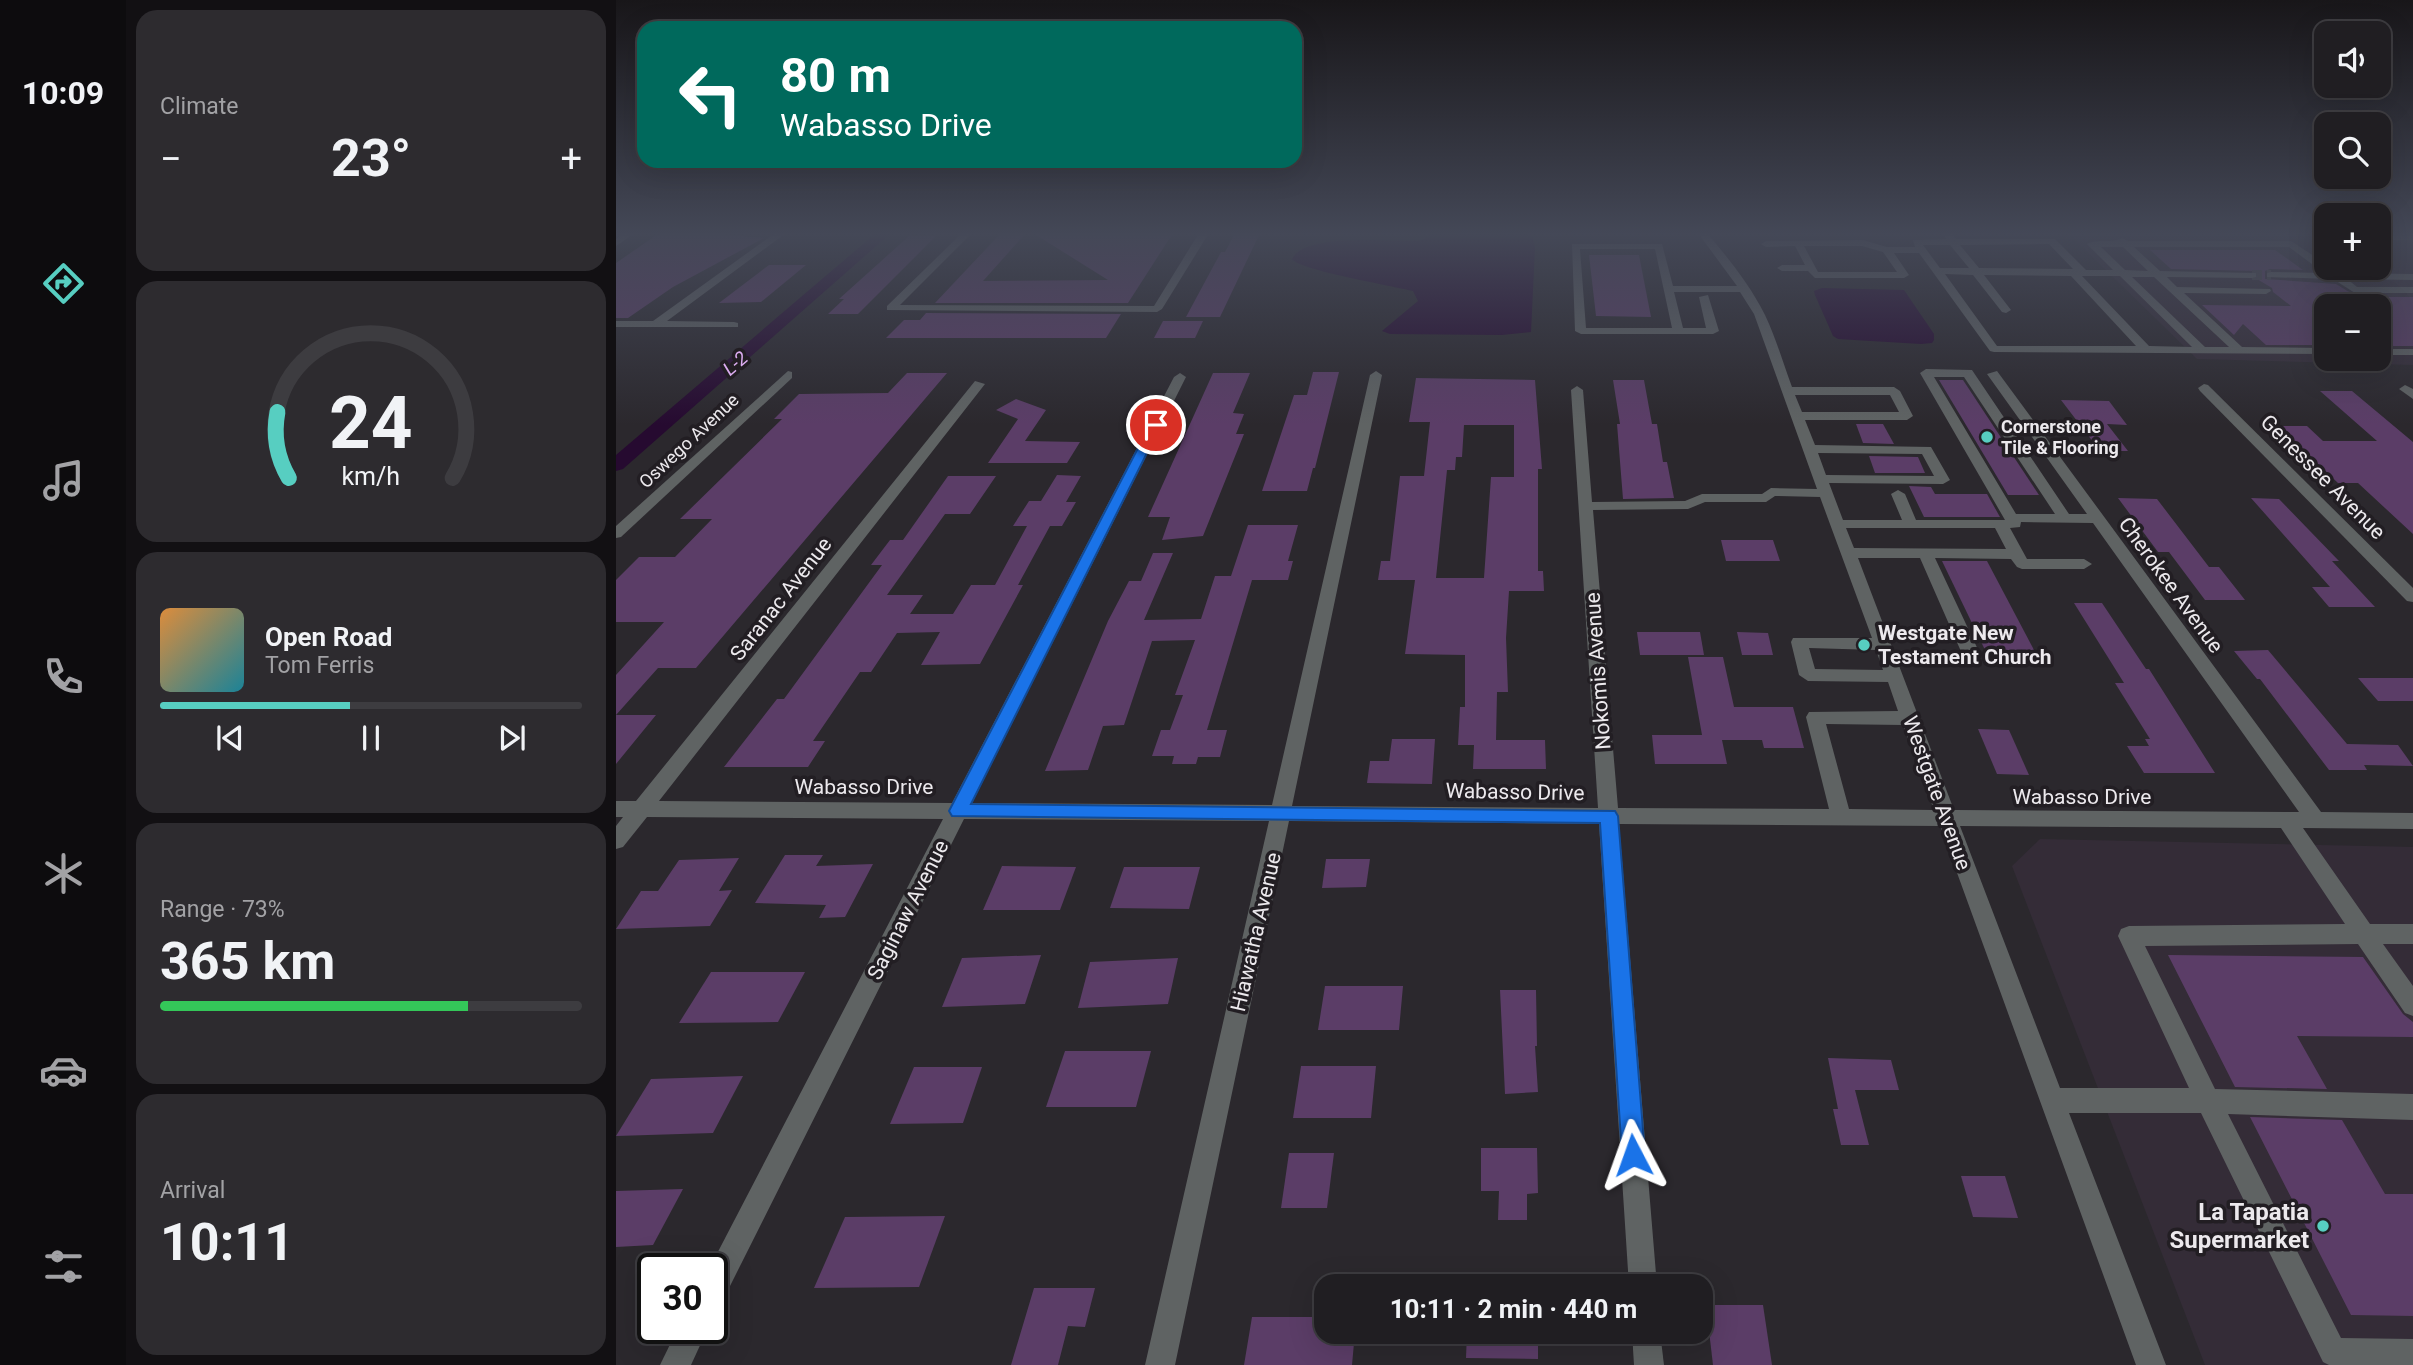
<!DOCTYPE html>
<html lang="en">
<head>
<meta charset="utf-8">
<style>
  :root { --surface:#201e22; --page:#2d2b2f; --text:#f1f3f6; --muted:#a2a2a5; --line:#3d3c40; --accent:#57cec1 }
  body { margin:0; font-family:Roboto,sans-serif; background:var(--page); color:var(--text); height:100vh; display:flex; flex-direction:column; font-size:26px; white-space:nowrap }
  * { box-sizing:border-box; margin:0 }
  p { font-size:23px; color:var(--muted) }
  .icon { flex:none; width:38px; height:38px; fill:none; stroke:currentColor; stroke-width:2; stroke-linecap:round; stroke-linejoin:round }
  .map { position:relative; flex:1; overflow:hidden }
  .sheet { display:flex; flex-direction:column; gap:10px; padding:10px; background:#121013; width:490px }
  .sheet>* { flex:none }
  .banner { position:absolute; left:21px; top:21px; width:665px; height:147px; border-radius:21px; box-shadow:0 7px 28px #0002,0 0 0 2px var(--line); background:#00695c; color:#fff; overflow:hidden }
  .buttons { position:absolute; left:1698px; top:21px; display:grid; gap:14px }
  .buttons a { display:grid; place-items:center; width:77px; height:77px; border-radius:14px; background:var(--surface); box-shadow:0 7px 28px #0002,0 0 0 2px var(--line); font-size:35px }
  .speed { position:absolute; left:21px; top:1253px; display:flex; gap:14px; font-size:35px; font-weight:700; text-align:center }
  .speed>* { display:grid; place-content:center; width:91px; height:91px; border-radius:50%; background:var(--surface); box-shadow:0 7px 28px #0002,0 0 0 2px var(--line); line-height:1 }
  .speed .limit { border:4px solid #111; border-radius:10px; background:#fff; color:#111 }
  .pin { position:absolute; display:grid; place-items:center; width:60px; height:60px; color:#fff; margin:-30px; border:4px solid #fff; border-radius:50%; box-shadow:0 2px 7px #0007 }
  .me { position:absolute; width:77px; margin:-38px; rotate:356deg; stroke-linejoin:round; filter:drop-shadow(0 0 5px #0008) }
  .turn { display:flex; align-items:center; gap:24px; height:147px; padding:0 28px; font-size:32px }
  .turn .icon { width:91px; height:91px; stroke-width:2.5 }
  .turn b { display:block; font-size:49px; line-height:60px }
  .big { font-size:52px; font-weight:700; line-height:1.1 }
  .sheet .tile { flex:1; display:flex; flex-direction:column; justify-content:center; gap:10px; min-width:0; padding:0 24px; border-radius:21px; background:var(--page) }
  .sheet .dial { align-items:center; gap:0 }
  .dial svg { height:182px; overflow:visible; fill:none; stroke:var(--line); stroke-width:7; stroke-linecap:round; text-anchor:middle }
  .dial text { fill:var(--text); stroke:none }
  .song { display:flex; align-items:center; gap:21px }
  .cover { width:84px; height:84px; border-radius:10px; background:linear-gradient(135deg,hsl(30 70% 55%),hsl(190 70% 35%)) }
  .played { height:7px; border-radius:4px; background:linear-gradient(90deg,var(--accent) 45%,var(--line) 45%) }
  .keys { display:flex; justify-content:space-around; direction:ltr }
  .heat { display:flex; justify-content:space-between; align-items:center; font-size:38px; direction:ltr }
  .charge { height:10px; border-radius:5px; background:linear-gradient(90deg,#34c759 73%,var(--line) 0) }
  .trip { position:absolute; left:698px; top:1274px; width:399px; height:70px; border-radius:21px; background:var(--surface); box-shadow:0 7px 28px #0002,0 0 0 2px var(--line); font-weight:700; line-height:70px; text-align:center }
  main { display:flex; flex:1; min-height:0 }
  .tabs { display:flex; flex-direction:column; width:126px; justify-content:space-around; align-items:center; background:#0d0c0e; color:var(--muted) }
  .tabs .icon { width:49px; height:49px }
  .tabs .active { color:var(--accent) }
  .tabs b { font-size:32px; color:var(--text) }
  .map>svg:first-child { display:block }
  .built { fill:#342c37; fill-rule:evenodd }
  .water { fill:#260a30 }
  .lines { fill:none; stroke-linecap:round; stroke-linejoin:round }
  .canal { fill:#260a30; fill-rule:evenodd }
  .building { fill:#5b3d67; fill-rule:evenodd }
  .minor-tunnel { stroke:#48454a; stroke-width:10; stroke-dasharray:10 5; stroke-linecap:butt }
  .minor { fill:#5f6363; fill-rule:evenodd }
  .route { fill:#1a73e8; stroke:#114b97; stroke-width:2 }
  .poi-dot { fill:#57cec1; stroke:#221e23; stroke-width:2.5 }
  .labels { text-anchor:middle; stroke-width:7; stroke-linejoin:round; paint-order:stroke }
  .far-poi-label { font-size:18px; font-weight:bold; fill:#ece9ed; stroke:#221e23; text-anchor:start }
  .far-street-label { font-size:18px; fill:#ece9ed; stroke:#221e23 }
  .far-water-label { font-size:19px; font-style:italic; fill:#dcacf0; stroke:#221e23 }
  .street-label { font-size:21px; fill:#ece9ed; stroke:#221e23 }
  .poi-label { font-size:21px; font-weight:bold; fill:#ece9ed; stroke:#221e23; text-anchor:start }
  .near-poi-label { font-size:24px; font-weight:bold; fill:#ece9ed; stroke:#221e23; text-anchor:end }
</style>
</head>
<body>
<main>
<nav class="tabs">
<b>10:09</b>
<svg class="icon active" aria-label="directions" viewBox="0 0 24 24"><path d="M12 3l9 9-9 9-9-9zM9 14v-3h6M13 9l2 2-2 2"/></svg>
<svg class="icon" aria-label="music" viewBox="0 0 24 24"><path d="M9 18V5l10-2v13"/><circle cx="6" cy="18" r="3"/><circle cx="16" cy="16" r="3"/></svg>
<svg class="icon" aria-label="phone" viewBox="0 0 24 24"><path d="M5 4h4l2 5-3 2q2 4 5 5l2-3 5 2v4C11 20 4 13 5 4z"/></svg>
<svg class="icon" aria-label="climate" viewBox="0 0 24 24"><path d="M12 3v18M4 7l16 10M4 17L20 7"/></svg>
<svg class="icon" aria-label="car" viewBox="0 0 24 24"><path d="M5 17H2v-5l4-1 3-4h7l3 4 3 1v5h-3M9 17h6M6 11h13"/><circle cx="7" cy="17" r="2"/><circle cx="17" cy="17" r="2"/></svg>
<svg class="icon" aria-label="filters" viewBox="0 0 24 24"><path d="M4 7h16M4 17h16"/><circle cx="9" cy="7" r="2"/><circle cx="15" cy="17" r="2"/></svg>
</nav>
<section class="sheet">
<div class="tile"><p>Climate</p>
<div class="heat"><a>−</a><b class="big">23°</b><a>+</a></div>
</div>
<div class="tile dial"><svg viewBox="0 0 100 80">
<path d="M14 69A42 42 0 1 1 86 69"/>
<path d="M14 69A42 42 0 0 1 9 40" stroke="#57cec1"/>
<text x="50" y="56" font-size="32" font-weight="700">24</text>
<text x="50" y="72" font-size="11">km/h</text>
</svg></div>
<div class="tile">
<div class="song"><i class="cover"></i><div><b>Open Road</b><p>Tom Ferris</p></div></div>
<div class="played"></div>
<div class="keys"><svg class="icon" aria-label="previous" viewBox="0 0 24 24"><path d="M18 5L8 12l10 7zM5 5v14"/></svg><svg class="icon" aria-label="pause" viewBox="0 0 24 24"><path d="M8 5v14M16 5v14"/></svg><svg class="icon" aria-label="next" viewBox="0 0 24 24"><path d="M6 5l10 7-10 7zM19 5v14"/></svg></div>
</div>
<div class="tile"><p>Range · 73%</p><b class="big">365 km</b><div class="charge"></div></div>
<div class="tile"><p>Arrival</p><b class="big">10:11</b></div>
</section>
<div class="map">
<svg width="1797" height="1365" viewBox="0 0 1797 1365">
  <rect width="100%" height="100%" fill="#2b282d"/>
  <!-- built -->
  <g class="built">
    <path d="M1453,234L1710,235V268H1762V236H1797V365L1581,359ZM1710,306H1762V359H1710Z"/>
    <polygon points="1424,839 1797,847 1797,1365 1589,1365 1396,866"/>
  </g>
  <!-- water -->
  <g class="water">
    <path d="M814,233H909L916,236L919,247L915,332L886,335L774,334L766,331L802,301L797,291C777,286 683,270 676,259C690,232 775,242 803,241L813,237Z"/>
    <polygon points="1206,288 1288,290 1318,334 1318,340 1316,343 1305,344 1222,339 1217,336 1199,295 1198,291"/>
  </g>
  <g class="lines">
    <!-- canal -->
    <polygon class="canal" points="260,233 275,233 7,469 0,471 0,455"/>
  </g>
  <!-- building -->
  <g class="building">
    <polygon points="49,233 92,233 148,238 57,287 12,318 0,318 0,263 39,236"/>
    <polygon points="385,233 410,233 367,281 492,280 417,233 557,233 512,303 319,303"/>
    <polygon points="619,233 644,233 604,317 570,317 605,252 609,252"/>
    <polygon points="293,236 320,236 242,314 212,314 228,299 223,299"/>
    <polygon points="1534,250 1659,250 1687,270 1654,269 1649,271 1649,279 1720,284 1756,306 1710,306 1710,345 1650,345 1627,324 1618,335 1586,305 1675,306 1657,292 1656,288 1641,279 1642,271 1555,269"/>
    <polygon points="973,255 1023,255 1035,317 980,316"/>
    <polygon points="153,265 190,265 145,302 103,303"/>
    <rect x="1762" y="297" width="35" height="49"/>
    <polygon points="310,313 505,314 490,338 270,338 288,320 304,320"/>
    <polygon points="547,321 587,321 579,338 538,338"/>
    <polygon points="697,372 723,372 699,468 697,468 691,491 646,491 678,395 691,395"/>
    <polygon points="291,373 331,373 80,668 42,668 0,715 40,715 0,764 0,675 48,622 0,622 0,580 23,557 59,557 96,519 64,519 166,419 158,419 183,394 272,393"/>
    <polygon points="597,373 634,373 617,413 628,414 620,434 628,434 587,536 546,540 554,517 532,517"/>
    <path d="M800,378L919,380L926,469H922V571H927L928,591H893L890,638L892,692H881L880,740H929L930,769H857L858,745H842L844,707H849V655L789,654L799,580H762L765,561H774L784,476H808L814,422H793ZM848,425H898V477H875L868,578H820L831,470H839L840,457H846Z"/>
    <polygon points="997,380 1028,380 1036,424 1041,424 1047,462 1051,462 1058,498 1007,499 1001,424 1004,424"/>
    <polygon points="1323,380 1347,380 1423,495 1392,495"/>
    <polygon points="1704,391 1736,391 1797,442 1797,534 1742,483 1722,483 1662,426 1691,426 1707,441 1761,441"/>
    <polygon points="400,399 430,410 409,441 464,442 451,463 372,463 402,419 380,410"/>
    <polygon points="1445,400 1493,401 1511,425 1491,424 1512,451 1484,451"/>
    <polygon points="1240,424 1267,424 1278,444 1247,443"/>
    <polygon points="1253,456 1302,457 1309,473 1259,473"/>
    <polygon points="441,475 465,476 450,502 460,502 446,526 434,526 402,585 407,585 364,664 305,665 324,632 281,633 255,672 244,672 197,741 209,741 192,767 108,767 161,699 168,699 266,565 255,565 274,540 287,540 332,476 380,476 354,514 329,514 271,595 307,595 294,614 337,614 355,585 379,585 411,526 397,526 413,501 425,501"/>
    <polygon points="1293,486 1315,487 1319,494 1371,494 1384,517 1308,517"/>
    <polygon points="1502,498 1541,499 1593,567 1603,567 1629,600 1589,600 1553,552 1542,552"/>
    <polygon points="1635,498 1663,499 1723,561 1716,561 1759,607 1713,607 1696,587 1714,587"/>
    <polygon points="632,525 682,525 672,561 677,561 672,580 636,580 591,730 611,730 604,757 582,757 580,764 556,764 558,756 536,756 545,730 554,730 567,695 559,695 579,640 536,641 508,725 487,726 472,770 429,771 492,621 513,581 525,581 537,553 557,553 528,620 585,619 599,576 615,576"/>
    <polygon points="1105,540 1157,540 1164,561 1110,561"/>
    <polygon points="1326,561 1371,561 1418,650 1369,650"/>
    <polygon points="1458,603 1486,603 1530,669 1533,669 1599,773 1528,773 1511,746 1533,746 1529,739 1534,739 1499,683 1508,683"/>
    <polygon points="1021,632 1084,632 1088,655 1024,655"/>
    <polygon points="1121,632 1152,633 1157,655 1126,655"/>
    <polygon points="1652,650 1731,744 1782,745 1797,766 1748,765 1751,770 1713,770 1644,679 1641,679 1618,651"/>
    <polygon points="1072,657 1107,657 1118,707 1177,707 1188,748 1148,748 1146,740 1106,740 1111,764 1039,764 1036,735 1086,735"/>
    <polygon points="1742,678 1797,678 1797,701 1762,701"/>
    <polygon points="1362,729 1393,730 1413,775 1381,774"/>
    <polygon points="776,739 819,739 816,784 751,783 754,761 773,761"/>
    <polygon points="169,855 207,855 200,866 257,864 229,917 203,918 210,905 139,903"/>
    <polygon points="123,858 103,891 116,890 94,926 0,929 25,891 42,891 63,860"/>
    <polygon points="710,859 754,859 750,887 706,888"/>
    <polygon points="386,866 460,867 444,910 367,910"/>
    <polygon points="508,867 584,867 573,909 494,908"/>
    <polygon points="425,955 409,1004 326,1007 346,958"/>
    <polygon points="1552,955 1747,957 1787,1014 1797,1022 1797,1037 1681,1036 1711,1089 1619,1087"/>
    <polygon points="562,958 552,1004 462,1008 474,962"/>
    <polygon points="95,972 189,972 162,1022 63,1023"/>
    <polygon points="709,986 787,986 783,1030 702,1030"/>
    <polygon points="884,990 920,990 921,1046 919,1046 922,1092 889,1094"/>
    <polygon points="449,1051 535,1051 520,1107 430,1107"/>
    <polygon points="1212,1058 1275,1060 1283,1090 1239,1090 1253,1145 1225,1145 1217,1109 1222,1109"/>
    <polygon points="685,1066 760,1066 755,1118 677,1118"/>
    <polygon points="298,1067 366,1067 347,1123 274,1124"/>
    <polygon points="127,1076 97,1133 0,1136 35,1079"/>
    <polygon points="1634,1117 1726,1120 1769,1194 1797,1194 1797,1316 1735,1315"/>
    <polygon points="865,1148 921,1148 922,1193 911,1194 911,1220 882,1220 883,1191 865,1191"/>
    <polygon points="673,1153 718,1153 711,1208 665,1208"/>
    <polygon points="1345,1176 1389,1176 1402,1218 1357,1217"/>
    <polygon points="67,1189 37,1245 0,1247 0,1191"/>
    <polygon points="329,1216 303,1287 198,1288 229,1217"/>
    <polygon points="418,1288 479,1288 469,1327 452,1326 442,1365 395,1365"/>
    <polygon points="1090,1305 1147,1305 1156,1365 1097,1365"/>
    <polygon points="636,1317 710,1317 710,1332 739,1332 736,1365 628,1365"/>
    <polygon points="851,1332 922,1332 922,1359 850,1358"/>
  </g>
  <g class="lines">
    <!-- minor-tunnel -->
    <polyline class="minor-tunnel" points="1636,275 1655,275"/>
    <!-- minor -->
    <g class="minor">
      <polygon points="8,233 19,233 0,246 0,239"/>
      <polygon points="159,233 170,233 51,321 118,322 122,323 122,327 0,327 0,321 37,321"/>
      <polygon points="346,233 356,233 284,305 538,306 583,233 593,233 546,309 541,312 271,310 271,306"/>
      <path d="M1082,233H1091C1113,259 1134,285 1149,315C1160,338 1167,363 1176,387H1278L1284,391L1297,416L1291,420H1189L1199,445L1315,447L1334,480L1327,484L1213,483L1227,520H1286L1275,494L1282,490L1289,494L1300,520H1389L1304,373L1310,369L1356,370L1453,514H1471L1371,374L1381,371L1705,812L1797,813V829L1687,828L1754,924H1797V944H1767L1797,986V1016L1789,1013L1742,944L1529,946L1599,1089L1797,1094V1120L1612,1114L1725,1338L1797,1339V1365H1713L1707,1362L1585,1113H1453L1550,1365H1520L1324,826L1003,824L1041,1286H1013L983,824L673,821L559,1365H529L653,821L348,819L106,1302L96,1306V1269H93L327,819L31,817L7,847L0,849V826L7,817H0V801H20L359,381L369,384L43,801L336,803L558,377L564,373L570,377L356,803L656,805L754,375L760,371L766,375L676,806L982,808L955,390L961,386L967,390L976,502L1069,501L1086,494H1146L1155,488L1201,489L1138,314L1124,292H1058L1067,328H1090L1083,297L1092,295L1103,331L1097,334H965L959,331L956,244H1046L1057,286H1121ZM964,249H1039L1056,328H970ZM1318,377H1348L1439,514H1400ZM1179,395H1274L1283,412H1186ZM1202,453L1306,454L1318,476L1210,475ZM1159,496L1204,497L1256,638H1177L1175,642L1183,675L1192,681L1272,682L1282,711L1193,712L1190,717L1213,809L1002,808L977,510L1072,509L1089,502H1150ZM1405,522L1477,523L1683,812L1338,810L1242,558H1304L1347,656L1356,662L1365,656L1319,558L1395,559L1401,567L1406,569H1468L1476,564L1468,559H1411L1394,528L1404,527ZM1230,528H1379L1390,549L1238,548ZM1193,648L1260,650L1267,670L1199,669ZM1210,724L1287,725L1318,810L1233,809ZM1344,826L1665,828L1729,924L1513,926L1505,929L1502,936L1573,1088H1444Z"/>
      <path d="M1328,233H1336L1340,239H1439L1470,270H1497L1471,244C1481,238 1496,244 1506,238L1512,241H1675L1710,264V268L1722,273L1797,274V280L1731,279L1741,287H1797V293H1739L1717,279L1651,277V273L1655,272L1708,273L1673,247H1518L1544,271L1640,273V277L1636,278L1551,277L1561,287L1654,289L1655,291L1650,294L1568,293L1626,347L1710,348V354L1378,352L1374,351L1303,253H1278L1293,275L1288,278H1199L1192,271H1166L1161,268L1166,265H1189L1179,246L1150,247L1145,244L1150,241L1247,240L1271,247H1299L1297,240L1330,239ZM1433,244L1457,269L1363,268L1344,245ZM1307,245H1334L1353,268H1324ZM1188,246H1246L1267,252L1281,272H1202ZM1485,247H1507L1532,271L1509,270ZM1329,274L1357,275L1386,312L1390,313L1395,310L1368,275L1455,276L1520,346H1381ZM1466,276H1504L1576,347L1533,346ZM1516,277H1538L1613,347H1589Z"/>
      <rect x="1762" y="234" width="35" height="6"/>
      <polygon points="1705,238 1710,238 1710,248 1700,241"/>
      <rect x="1762" y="349" width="35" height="6"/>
      <polygon points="172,371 176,372 176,378 5,537 0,538 0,526"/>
      <polygon points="1588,384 1592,385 1797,588 1797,602 1791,601 1584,391 1582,388"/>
      <polygon points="1789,385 1797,389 1797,399 1783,389"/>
      <polygon points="62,1328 92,1328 75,1365 44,1365"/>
      <polygon points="1016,1332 1044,1332 1048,1365 1018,1365"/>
    </g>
  </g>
  <!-- sky -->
  <linearGradient id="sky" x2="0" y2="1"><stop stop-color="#181619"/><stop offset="0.55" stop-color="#444857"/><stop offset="1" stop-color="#444857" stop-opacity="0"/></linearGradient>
  <rect width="1797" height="425" fill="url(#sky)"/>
  <!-- route -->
  <polygon class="route" points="540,421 545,425 355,804 999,811 1002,816 1029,1155 1026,1163 1017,1167 1009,1163 1006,1155 984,823 336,816 333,811 534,425"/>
  <!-- markers -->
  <g class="poi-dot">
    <circle cx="1371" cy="437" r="7"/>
    <circle cx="1248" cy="645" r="7"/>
    <circle cx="1707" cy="1226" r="7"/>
  </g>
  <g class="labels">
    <!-- far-poi labels -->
    <g class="far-poi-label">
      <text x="1385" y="433">Cornerstone<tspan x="1385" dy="21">Tile &amp; Flooring</tspan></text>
    </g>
    <!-- far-street labels -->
    <g class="far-street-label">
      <text transform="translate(73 441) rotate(-43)" y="6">Oswego Avenue</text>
    </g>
    <!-- far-water labels -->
    <g class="far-water-label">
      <text transform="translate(119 363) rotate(-41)" y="7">L-2</text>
    </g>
    <!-- street labels -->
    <g class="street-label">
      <text transform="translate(1707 477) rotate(45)" y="7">Genessee Avenue</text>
      <text transform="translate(1555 585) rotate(54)" y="7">Cherokee Avenue</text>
      <text transform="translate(165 599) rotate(-52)" y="7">Saranac Avenue</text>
      <text transform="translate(982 671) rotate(-94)" y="7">Nokomis Avenue</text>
      <text x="248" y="794">Wabasso Drive</text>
      <text transform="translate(899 792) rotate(1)" y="7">Wabasso Drive</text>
      <text transform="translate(1321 793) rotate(70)" y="7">Westgate Avenue</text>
      <text x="1466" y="804">Wabasso Drive</text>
      <text transform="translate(292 910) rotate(-63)" y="7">Saginaw Avenue</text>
      <text transform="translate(640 932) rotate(-77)" y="7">Hiawatha Avenue</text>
    </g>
    <!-- poi labels -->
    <g class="poi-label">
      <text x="1262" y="640">Westgate New<tspan x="1262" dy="24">Testament Church</tspan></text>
    </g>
    <!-- near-poi labels -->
    <g class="near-poi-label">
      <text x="1693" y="1220">La Tapatia<tspan x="1693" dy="28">Supermarket</tspan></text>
    </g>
  </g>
</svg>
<div class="buttons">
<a><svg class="icon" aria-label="sound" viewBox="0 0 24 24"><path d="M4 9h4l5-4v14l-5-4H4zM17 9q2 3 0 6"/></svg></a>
<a><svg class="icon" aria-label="search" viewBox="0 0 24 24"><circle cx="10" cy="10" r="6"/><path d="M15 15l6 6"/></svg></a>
<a>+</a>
<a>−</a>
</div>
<div class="speed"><div class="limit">30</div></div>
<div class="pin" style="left:540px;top:425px;background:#d93025"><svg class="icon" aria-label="arrive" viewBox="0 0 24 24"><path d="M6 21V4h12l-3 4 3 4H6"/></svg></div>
<svg class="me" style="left:1017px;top:1155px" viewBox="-20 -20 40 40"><path d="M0-17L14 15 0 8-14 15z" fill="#1a73e8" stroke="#fff" stroke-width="4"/></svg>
<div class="trip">10:11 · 2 min · 440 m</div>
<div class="banner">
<div class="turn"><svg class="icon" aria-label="left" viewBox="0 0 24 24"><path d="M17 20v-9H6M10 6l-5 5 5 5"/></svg><div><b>80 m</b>Wabasso Drive</div></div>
</div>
</div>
</main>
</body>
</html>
